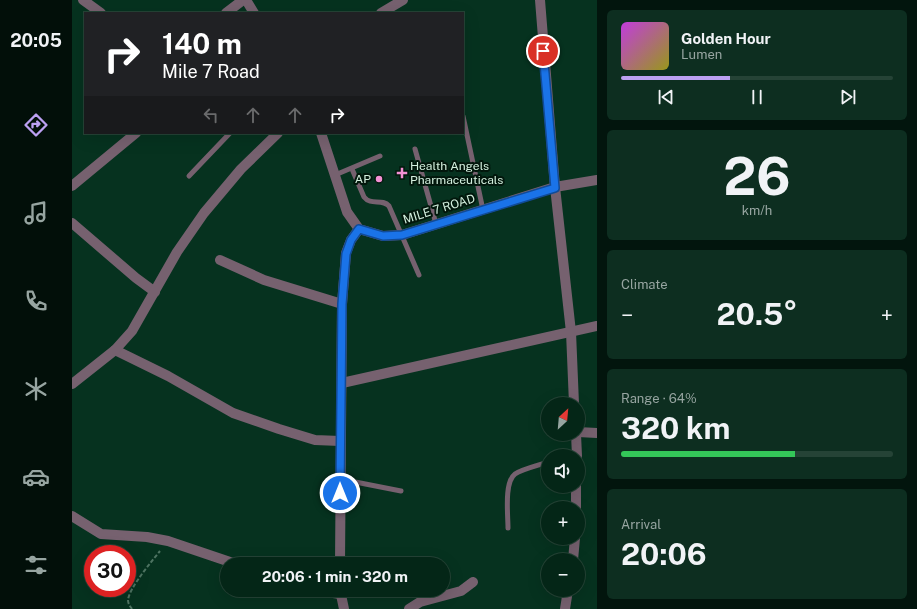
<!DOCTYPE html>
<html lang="en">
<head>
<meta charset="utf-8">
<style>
  :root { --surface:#042617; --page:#0d2e20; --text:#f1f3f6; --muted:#97a5a1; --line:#254336; --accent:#bca0f2 }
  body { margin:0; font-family:"Public Sans",sans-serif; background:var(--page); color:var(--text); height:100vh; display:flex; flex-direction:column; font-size:15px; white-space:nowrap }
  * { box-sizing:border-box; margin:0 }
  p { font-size:13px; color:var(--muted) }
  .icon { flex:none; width:22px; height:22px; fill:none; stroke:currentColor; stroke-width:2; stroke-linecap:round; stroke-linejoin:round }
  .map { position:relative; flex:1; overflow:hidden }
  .side { display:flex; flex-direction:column; gap:10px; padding:10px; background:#02150d; width:320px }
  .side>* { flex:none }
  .banner { position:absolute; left:12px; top:12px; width:380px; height:122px; border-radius:0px; box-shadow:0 4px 16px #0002,0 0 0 1px var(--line); background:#202124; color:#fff; overflow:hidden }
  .needle { width:26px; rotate:26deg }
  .tools { position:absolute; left:469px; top:397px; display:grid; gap:8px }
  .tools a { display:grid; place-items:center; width:44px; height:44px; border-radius:50%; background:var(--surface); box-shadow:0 4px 16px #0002,0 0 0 1px var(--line); font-size:20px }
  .speed { position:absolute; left:12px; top:545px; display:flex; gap:8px; font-size:20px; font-weight:700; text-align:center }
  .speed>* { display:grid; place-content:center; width:52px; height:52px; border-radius:50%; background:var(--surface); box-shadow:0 4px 16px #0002,0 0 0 1px var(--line); line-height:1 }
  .speed .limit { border:6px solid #d22; background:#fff; color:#111 }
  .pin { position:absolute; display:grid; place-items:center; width:34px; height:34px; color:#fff; margin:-17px; border:2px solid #fff; border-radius:50%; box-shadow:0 1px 4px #0007 }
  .me { position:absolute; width:44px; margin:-22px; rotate:0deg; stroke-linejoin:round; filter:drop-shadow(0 0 3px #0008) }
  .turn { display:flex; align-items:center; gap:14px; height:84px; padding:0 12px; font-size:18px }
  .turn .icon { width:52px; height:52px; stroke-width:2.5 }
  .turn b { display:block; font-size:28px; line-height:34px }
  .lanes { display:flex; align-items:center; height:38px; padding:0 12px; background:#0003; justify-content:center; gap:20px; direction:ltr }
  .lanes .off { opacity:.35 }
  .big { font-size:30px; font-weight:700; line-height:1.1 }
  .side .card { flex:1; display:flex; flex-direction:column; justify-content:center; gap:6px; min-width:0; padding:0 14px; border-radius:6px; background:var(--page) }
  .side .dial { align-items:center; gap:0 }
  .dial b { font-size:52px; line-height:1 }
  .song { display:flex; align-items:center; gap:12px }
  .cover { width:48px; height:48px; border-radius:6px; background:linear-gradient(135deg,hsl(290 70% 55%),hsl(60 70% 35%)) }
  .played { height:4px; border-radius:2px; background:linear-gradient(90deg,var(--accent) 40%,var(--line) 40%) }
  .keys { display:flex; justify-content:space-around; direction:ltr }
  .heat { display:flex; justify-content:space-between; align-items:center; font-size:22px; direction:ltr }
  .charge { height:6px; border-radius:3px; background:linear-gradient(90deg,#34c759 64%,var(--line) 0) }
  .trip { position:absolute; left:148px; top:557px; width:230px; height:40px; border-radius:20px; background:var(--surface); box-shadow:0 4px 16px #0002,0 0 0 1px var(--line); font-weight:700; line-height:40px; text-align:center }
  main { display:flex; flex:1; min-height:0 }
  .tabs { display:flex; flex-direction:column; width:72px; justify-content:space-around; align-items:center; background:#020f09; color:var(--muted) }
  .tabs .icon { width:28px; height:28px }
  .tabs .on { color:var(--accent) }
  .tabs b { font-size:18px; color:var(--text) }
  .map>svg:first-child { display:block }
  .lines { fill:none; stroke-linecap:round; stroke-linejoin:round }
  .path { stroke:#4e7462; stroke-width:2; stroke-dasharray:4 2; stroke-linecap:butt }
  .service { stroke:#76616f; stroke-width:5 }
  .minor { stroke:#76616f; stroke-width:10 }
  .tertiary { stroke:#76616f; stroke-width:10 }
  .route-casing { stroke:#114b97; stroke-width:10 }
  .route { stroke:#1a73e8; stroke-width:7 }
  .poi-dot { fill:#f491d4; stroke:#02170c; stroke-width:1.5 }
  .labels { text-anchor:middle; stroke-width:4; stroke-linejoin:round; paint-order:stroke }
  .poi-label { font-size:12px; fill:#d4f0df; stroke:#02170c; text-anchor:start }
  .street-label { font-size:12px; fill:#d4f0df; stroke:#02170c }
</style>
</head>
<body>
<main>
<nav class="tabs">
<b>20:05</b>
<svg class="icon on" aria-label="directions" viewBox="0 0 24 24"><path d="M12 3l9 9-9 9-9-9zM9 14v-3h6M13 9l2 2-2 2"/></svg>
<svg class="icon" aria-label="music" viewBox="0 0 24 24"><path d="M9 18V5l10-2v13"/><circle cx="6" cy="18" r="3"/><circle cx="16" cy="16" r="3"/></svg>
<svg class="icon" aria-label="phone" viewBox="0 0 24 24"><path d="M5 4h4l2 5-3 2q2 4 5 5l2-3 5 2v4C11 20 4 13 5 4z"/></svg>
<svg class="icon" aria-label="climate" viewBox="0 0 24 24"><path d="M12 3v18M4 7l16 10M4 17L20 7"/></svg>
<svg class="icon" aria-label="car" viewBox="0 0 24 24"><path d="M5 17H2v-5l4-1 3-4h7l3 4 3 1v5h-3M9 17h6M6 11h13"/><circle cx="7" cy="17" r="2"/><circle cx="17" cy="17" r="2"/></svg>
<svg class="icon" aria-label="filters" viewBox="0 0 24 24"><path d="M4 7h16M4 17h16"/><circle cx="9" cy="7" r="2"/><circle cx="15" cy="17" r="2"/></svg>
</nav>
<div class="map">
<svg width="525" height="609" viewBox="0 0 525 609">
  <rect width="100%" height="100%" fill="#06321f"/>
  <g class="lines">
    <!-- path -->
    <path class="path" d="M60,609C58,606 56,604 56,600C57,588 80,561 88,551"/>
    <!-- service -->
    <g class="service">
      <polyline points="391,116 411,210"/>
      <polyline points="343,149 364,224"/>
      <path d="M280,169L292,197C299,206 310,198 317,206L347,275"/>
      <polyline points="263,175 308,156"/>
      <polyline points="117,176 158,133"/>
      <polyline points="493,456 505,452"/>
      <polyline points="268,479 329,491"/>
      <path d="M436,528C436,515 432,482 443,474C450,469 468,465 476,462"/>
    </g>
    <!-- minor -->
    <g class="minor">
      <polyline points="11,0 29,13"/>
      <polyline points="468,0 483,187 499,332 502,404"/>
      <polyline points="154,13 171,0"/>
      <polyline points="309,13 331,0"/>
      <polyline points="0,186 64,133"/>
      <polyline points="0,223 64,278 83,292"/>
      <polyline points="148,260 192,280 270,304"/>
      <polyline points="43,350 96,376 161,413 207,429 243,440 268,441"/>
      <polyline points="270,383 525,326"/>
      <polyline points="0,384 43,350 60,331 105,252 132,213 169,169 206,133"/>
      <polyline points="506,432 525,433"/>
      <polyline points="504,434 505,456"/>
      <polyline points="504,508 504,486"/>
      <polyline points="0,516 29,534 75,537 96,541 164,564"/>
      <polyline points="501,560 503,538"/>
      <polyline points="268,564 270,304 274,253 279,240 287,229"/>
      <polyline points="241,590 268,594"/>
      <polyline points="268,590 272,609"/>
      <polyline points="337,609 348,602 389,591 401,582"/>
      <polyline points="493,609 496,590"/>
    </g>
    <!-- tertiary -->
    <g class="tertiary">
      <polyline points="174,0 182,13"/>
      <polyline points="249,133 275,212 287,229 311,236 330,235 483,187 525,180"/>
    </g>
  </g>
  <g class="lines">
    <defs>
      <polyline id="route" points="268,493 270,304 274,254 279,240 287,229 311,236 330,235 483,188 471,51"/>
    </defs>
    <!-- route casing -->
    <use href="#route" class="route-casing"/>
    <!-- route -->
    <use href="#route" class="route"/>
  </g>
  <!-- markers -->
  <g class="poi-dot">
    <path d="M328 167h4v4h4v4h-4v4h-4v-4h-4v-4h4z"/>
    <circle cx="307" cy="179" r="4"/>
  </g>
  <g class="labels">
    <!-- poi labels -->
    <g class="poi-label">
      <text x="338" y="170">Health Angels<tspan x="338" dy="14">Pharmaceuticals</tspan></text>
      <text x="299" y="183" text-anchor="end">AP</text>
    </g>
    <!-- street labels -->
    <g class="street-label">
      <text transform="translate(367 209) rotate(-17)" y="4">MILE 7 ROAD</text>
    </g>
  </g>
</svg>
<div class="tools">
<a><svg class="needle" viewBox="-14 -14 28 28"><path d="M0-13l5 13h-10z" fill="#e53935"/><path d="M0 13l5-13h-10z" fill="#97a5a1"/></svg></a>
<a><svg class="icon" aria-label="sound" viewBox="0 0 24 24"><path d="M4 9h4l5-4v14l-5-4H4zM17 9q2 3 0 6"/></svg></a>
<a>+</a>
<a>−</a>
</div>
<div class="speed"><div class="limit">30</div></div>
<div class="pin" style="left:471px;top:51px;background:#d93025"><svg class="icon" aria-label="arrive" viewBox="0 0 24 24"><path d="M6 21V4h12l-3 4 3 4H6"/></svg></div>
<svg class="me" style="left:268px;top:493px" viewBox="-20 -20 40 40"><circle r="17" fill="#1a73e8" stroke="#fff" stroke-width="3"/><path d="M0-11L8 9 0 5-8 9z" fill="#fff"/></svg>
<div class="trip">20:06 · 1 min · 320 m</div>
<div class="banner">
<div class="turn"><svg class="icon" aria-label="right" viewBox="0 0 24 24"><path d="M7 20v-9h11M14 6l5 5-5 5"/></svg><div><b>140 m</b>Mile 7 Road</div></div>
<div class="lanes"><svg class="icon off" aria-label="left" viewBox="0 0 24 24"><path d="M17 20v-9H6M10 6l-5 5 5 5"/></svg><svg class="icon off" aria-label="ahead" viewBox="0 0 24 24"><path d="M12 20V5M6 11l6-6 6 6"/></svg><svg class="icon off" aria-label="ahead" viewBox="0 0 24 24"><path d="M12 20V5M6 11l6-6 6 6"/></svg><svg class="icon" aria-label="right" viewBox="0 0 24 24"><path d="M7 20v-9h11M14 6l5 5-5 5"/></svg></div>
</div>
</div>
<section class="side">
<div class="card">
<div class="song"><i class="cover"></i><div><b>Golden Hour</b><p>Lumen</p></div></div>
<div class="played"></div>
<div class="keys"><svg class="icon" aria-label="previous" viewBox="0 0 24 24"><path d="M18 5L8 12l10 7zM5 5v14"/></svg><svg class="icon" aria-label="pause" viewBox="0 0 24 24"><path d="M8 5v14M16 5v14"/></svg><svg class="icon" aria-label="next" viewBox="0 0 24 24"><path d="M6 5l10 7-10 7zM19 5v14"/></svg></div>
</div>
<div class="card dial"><b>26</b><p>km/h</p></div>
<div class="card"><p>Climate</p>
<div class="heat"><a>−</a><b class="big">20.5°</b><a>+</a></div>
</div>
<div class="card"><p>Range · 64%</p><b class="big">320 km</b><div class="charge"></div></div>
<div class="card"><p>Arrival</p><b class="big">20:06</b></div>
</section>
</main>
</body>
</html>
